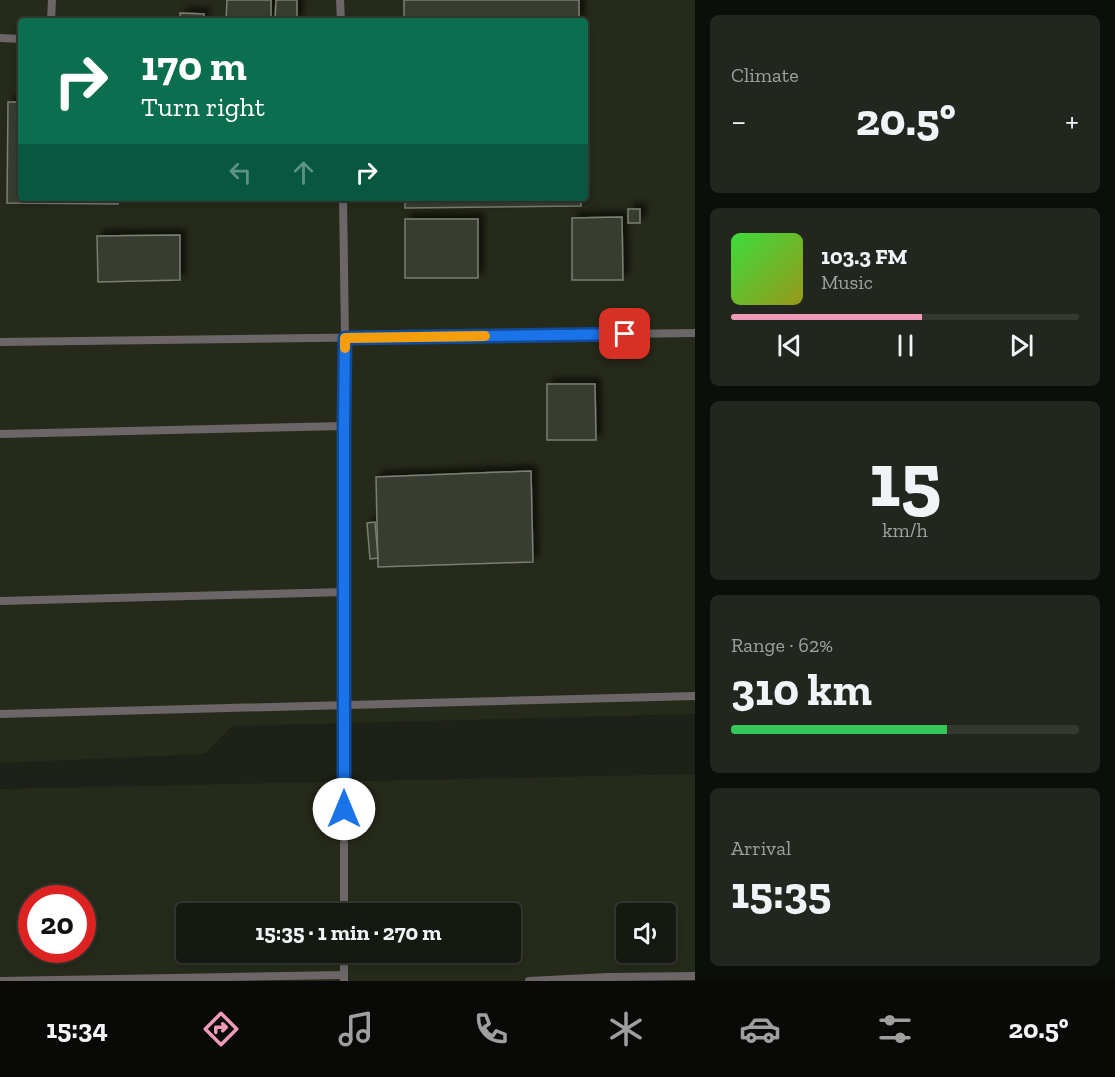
<!DOCTYPE html>
<html lang="en">
<head>
<meta charset="utf-8">
<style>
  :root { --surface:#161911; --page:#23261f; --text:#f1f3f6; --muted:#9ea09f; --line:#353831; --accent:#ef9ab8 }
  body { margin:0; font-family:"Zilla Slab",serif; background:var(--page); color:var(--text); height:100vh; display:flex; flex-direction:column; font-size:22px; white-space:nowrap }
  * { box-sizing:border-box; margin:0 }
  p { font-size:20px; color:var(--muted) }
  .icon { flex:none; width:33px; height:33px; fill:none; stroke:currentColor; stroke-width:2; stroke-linecap:round; stroke-linejoin:round }
  .map { position:relative; flex:1; overflow:hidden }
  .details { display:flex; flex-direction:column; gap:15px; padding:15px; background:#0c0e09; width:420px }
  .details>* { flex:none }
  .top-card { position:absolute; left:18px; top:18px; width:570px; height:183px; border-radius:6px; box-shadow:0 3px 9px #0003,0 0 0 2px var(--line); background:#0b6e4f; color:#fff; overflow:hidden }
  .tools { position:absolute; left:616px; top:903px; display:grid; gap:12px }
  .tools a { display:grid; place-items:center; width:60px; height:60px; border-radius:6px; background:var(--surface); box-shadow:0 3px 9px #0003,0 0 0 2px var(--line); font-size:30px }
  .speed { position:absolute; left:18px; top:885px; display:flex; gap:12px; font-size:30px; font-weight:700; text-align:center }
  .speed>* { display:grid; place-content:center; width:78px; height:78px; border-radius:50%; background:var(--surface); box-shadow:0 3px 9px #0003,0 0 0 2px var(--line); line-height:1 }
  .speed .limit { border:9px solid #d22; background:#fff; color:#111 }
  .pin { position:absolute; display:grid; place-items:center; width:51px; height:51px; color:#fff; margin:-26px; border-radius:12px; box-shadow:0 3px 9px #0006 }
  .me { position:absolute; width:66px; margin:-33px; rotate:0deg; stroke-linejoin:round; filter:drop-shadow(0 0 4px #0008) }
  .turn { display:flex; align-items:center; gap:21px; height:126px; padding:0 24px; font-size:27px }
  .turn .icon { width:78px; height:78px; stroke-width:2.5 }
  .turn b { display:block; font-size:42px; line-height:51px }
  .lanes { display:flex; align-items:center; height:57px; padding:0 24px; background:#0003; justify-content:center; gap:30px; direction:ltr }
  .lanes .off { opacity:.35 }
  .big { font-size:45px; font-weight:700; line-height:1.1 }
  .details .card { flex:1; display:flex; flex-direction:column; justify-content:center; gap:9px; min-width:0; padding:0 21px; border-radius:9px; background:var(--page) }
  .details .dial { align-items:center; gap:0 }
  .dial b { font-size:78px; line-height:1 }
  .song { display:flex; align-items:center; gap:18px }
  .cover { width:72px; height:72px; border-radius:9px; background:linear-gradient(135deg,hsl(120 70% 55%),hsl(60 70% 35%)) }
  .played { height:6px; border-radius:3px; background:linear-gradient(90deg,var(--accent) 55%,var(--line) 55%) }
  .keys { display:flex; justify-content:space-around; direction:ltr }
  .heat { display:flex; justify-content:space-between; align-items:center; font-size:33px; direction:ltr }
  .charge { height:9px; border-radius:4px; background:linear-gradient(90deg,#34c759 62%,var(--line) 0) }
  .trip { position:absolute; left:176px; top:903px; width:345px; height:60px; border-radius:6px; background:var(--surface); box-shadow:0 3px 9px #0003,0 0 0 2px var(--line); font-weight:700; line-height:60px; text-align:center }
  .tab-bar { display:flex; height:96px; justify-content:space-around; align-items:center; background:#090a07; color:var(--muted) }
  .tab-bar .icon { width:42px; height:42px }
  .tab-bar .active { color:var(--accent) }
  .tab-bar b { font-size:27px; color:var(--text) }
  main { display:flex; flex:1; min-height:0 }
  .map>svg:first-child { display:block }
  .built { fill:#262a1a; fill-rule:evenodd }
  .building { fill:#383c31; stroke:#7b7e72; stroke-width:1.5; filter:url(#shadow) }
  .lines { fill:none; stroke-linecap:round; stroke-linejoin:round }
  .lane { stroke:#6c6668; stroke-width:8 }
  .route-casing { stroke:#114b97; stroke-width:15 }
  .route { stroke:#1a73e8; stroke-width:10 }
  .slow { stroke:#f59e0b; stroke-width:10 }
</style>
</head>
<body>
<main>
<div class="map">
<svg width="695" height="981" viewBox="0 0 695 981">
  <defs>
    <filter id="shadow"><feDropShadow dx="5.5" dy="-5.5" stdDeviation="3" flood-color="#0009"/></filter>
  </defs>
  <rect width="100%" height="100%" fill="#1e2117"/>
  <!-- built -->
  <g class="built">
    <path d="M0,0H695V714L232,726L205,754L0,763ZM21,21H585V198H21Z"/>
    <path d="M695,774V981H0V789ZM32,898H82V950H32ZM186,914H510V952H186ZM627,914H666V952H627Z"/>
  </g>
  <!-- building -->
  <g class="building">
    <polygon points="227,0 271,0 271,21 226,21"/>
    <polygon points="276,0 297,0 297,21 275,21"/>
    <rect x="404" y="0" width="175" height="21"/>
    <polygon points="180,13 204,14 204,21 180,21"/>
    <polygon points="8,102 21,102 21,198 118,198 118,204 7,203"/>
    <polygon points="405,198 581,198 581,206 405,208"/>
    <rect x="628" y="209" width="12" height="14"/>
    <polygon points="622,217 623,280 572,280 572,218"/>
    <rect x="405" y="219" width="73" height="59"/>
    <polygon points="180,235 180,280 98,282 97,236"/>
    <polygon points="547,384 595,384 596,440 547,440"/>
    <polygon points="531,471 533,562 378,567 376,477"/>
    <polygon points="375,522 378,558 370,559 367,523"/>
  </g>
  <g class="lines">
    <!-- lane -->
    <g class="lane">
      <polyline points="340,0 341,21"/>
      <polyline points="51,21 52,0"/>
      <polyline points="0,38 21,39"/>
      <polyline points="343,198 345,338 344,426 344,914"/>
      <polyline points="0,342 695,333"/>
      <polyline points="0,434 344,426"/>
      <polyline points="0,601 345,592"/>
      <polyline points="0,714 695,696"/>
      <polyline points="344,952 344,981"/>
      <polyline points="0,981 344,975"/>
      <polyline points="529,981 607,977 695,976"/>
    </g>
  </g>
  <g class="lines">
    <defs>
      <polyline id="route" points="344,809 344,426 345,338 625,334"/>
    </defs>
    <!-- route casing -->
    <use href="#route" class="route-casing"/>
    <!-- route -->
    <use href="#route" class="route"/>
    <!-- slow -->
    <polyline class="slow" points="345,348 345,338 485,336"/>
  </g>
</svg>
<div class="tools">
<a><svg class="icon" aria-label="sound" viewBox="0 0 24 24"><path d="M4 9h4l5-4v14l-5-4H4zM17 9q2 3 0 6"/></svg></a>
</div>
<div class="speed"><div class="limit">20</div></div>
<div class="pin" style="left:625px;top:334px;background:#d93025"><svg class="icon" aria-label="arrive" viewBox="0 0 24 24"><path d="M6 21V4h12l-3 4 3 4H6"/></svg></div>
<svg class="me" style="left:344px;top:809px" viewBox="-20 -20 40 40"><circle r="19" fill="#fff"/><path d="M0-13L10 11 0 6-10 11z" fill="#1a73e8"/></svg>
<div class="trip">15:35 · 1 min · 270 m</div>
<div class="top-card">
<div class="turn"><svg class="icon" aria-label="right" viewBox="0 0 24 24"><path d="M7 20v-9h11M14 6l5 5-5 5"/></svg><div><b>170 m</b>Turn right</div></div>
<div class="lanes"><svg class="icon off" aria-label="left" viewBox="0 0 24 24"><path d="M17 20v-9H6M10 6l-5 5 5 5"/></svg><svg class="icon off" aria-label="ahead" viewBox="0 0 24 24"><path d="M12 20V5M6 11l6-6 6 6"/></svg><svg class="icon" aria-label="right" viewBox="0 0 24 24"><path d="M7 20v-9h11M14 6l5 5-5 5"/></svg></div>
</div>
</div>
<section class="details">
<div class="card"><p>Climate</p>
<div class="heat"><a>−</a><b class="big">20.5°</b><a>+</a></div>
</div>
<div class="card">
<div class="song"><i class="cover"></i><div><b>103.3 FM</b><p>Music</p></div></div>
<div class="played"></div>
<div class="keys"><svg class="icon" aria-label="previous" viewBox="0 0 24 24"><path d="M18 5L8 12l10 7zM5 5v14"/></svg><svg class="icon" aria-label="pause" viewBox="0 0 24 24"><path d="M8 5v14M16 5v14"/></svg><svg class="icon" aria-label="next" viewBox="0 0 24 24"><path d="M6 5l10 7-10 7zM19 5v14"/></svg></div>
</div>
<div class="card dial"><b>15</b><p>km/h</p></div>
<div class="card"><p>Range · 62%</p><b class="big">310 km</b><div class="charge"></div></div>
<div class="card"><p>Arrival</p><b class="big">15:35</b></div>
</section>
</main>
<nav class="tab-bar">
<b>15:34</b>
<svg class="icon active" aria-label="directions" viewBox="0 0 24 24"><path d="M12 3l9 9-9 9-9-9zM9 14v-3h6M13 9l2 2-2 2"/></svg>
<svg class="icon" aria-label="music" viewBox="0 0 24 24"><path d="M9 18V5l10-2v13"/><circle cx="6" cy="18" r="3"/><circle cx="16" cy="16" r="3"/></svg>
<svg class="icon" aria-label="phone" viewBox="0 0 24 24"><path d="M5 4h4l2 5-3 2q2 4 5 5l2-3 5 2v4C11 20 4 13 5 4z"/></svg>
<svg class="icon" aria-label="climate" viewBox="0 0 24 24"><path d="M12 3v18M4 7l16 10M4 17L20 7"/></svg>
<svg class="icon" aria-label="car" viewBox="0 0 24 24"><path d="M5 17H2v-5l4-1 3-4h7l3 4 3 1v5h-3M9 17h6M6 11h13"/><circle cx="7" cy="17" r="2"/><circle cx="17" cy="17" r="2"/></svg>
<svg class="icon" aria-label="filters" viewBox="0 0 24 24"><path d="M4 7h16M4 17h16"/><circle cx="9" cy="7" r="2"/><circle cx="15" cy="17" r="2"/></svg>
<b>20.5°</b>
</nav>
</body>
</html>
